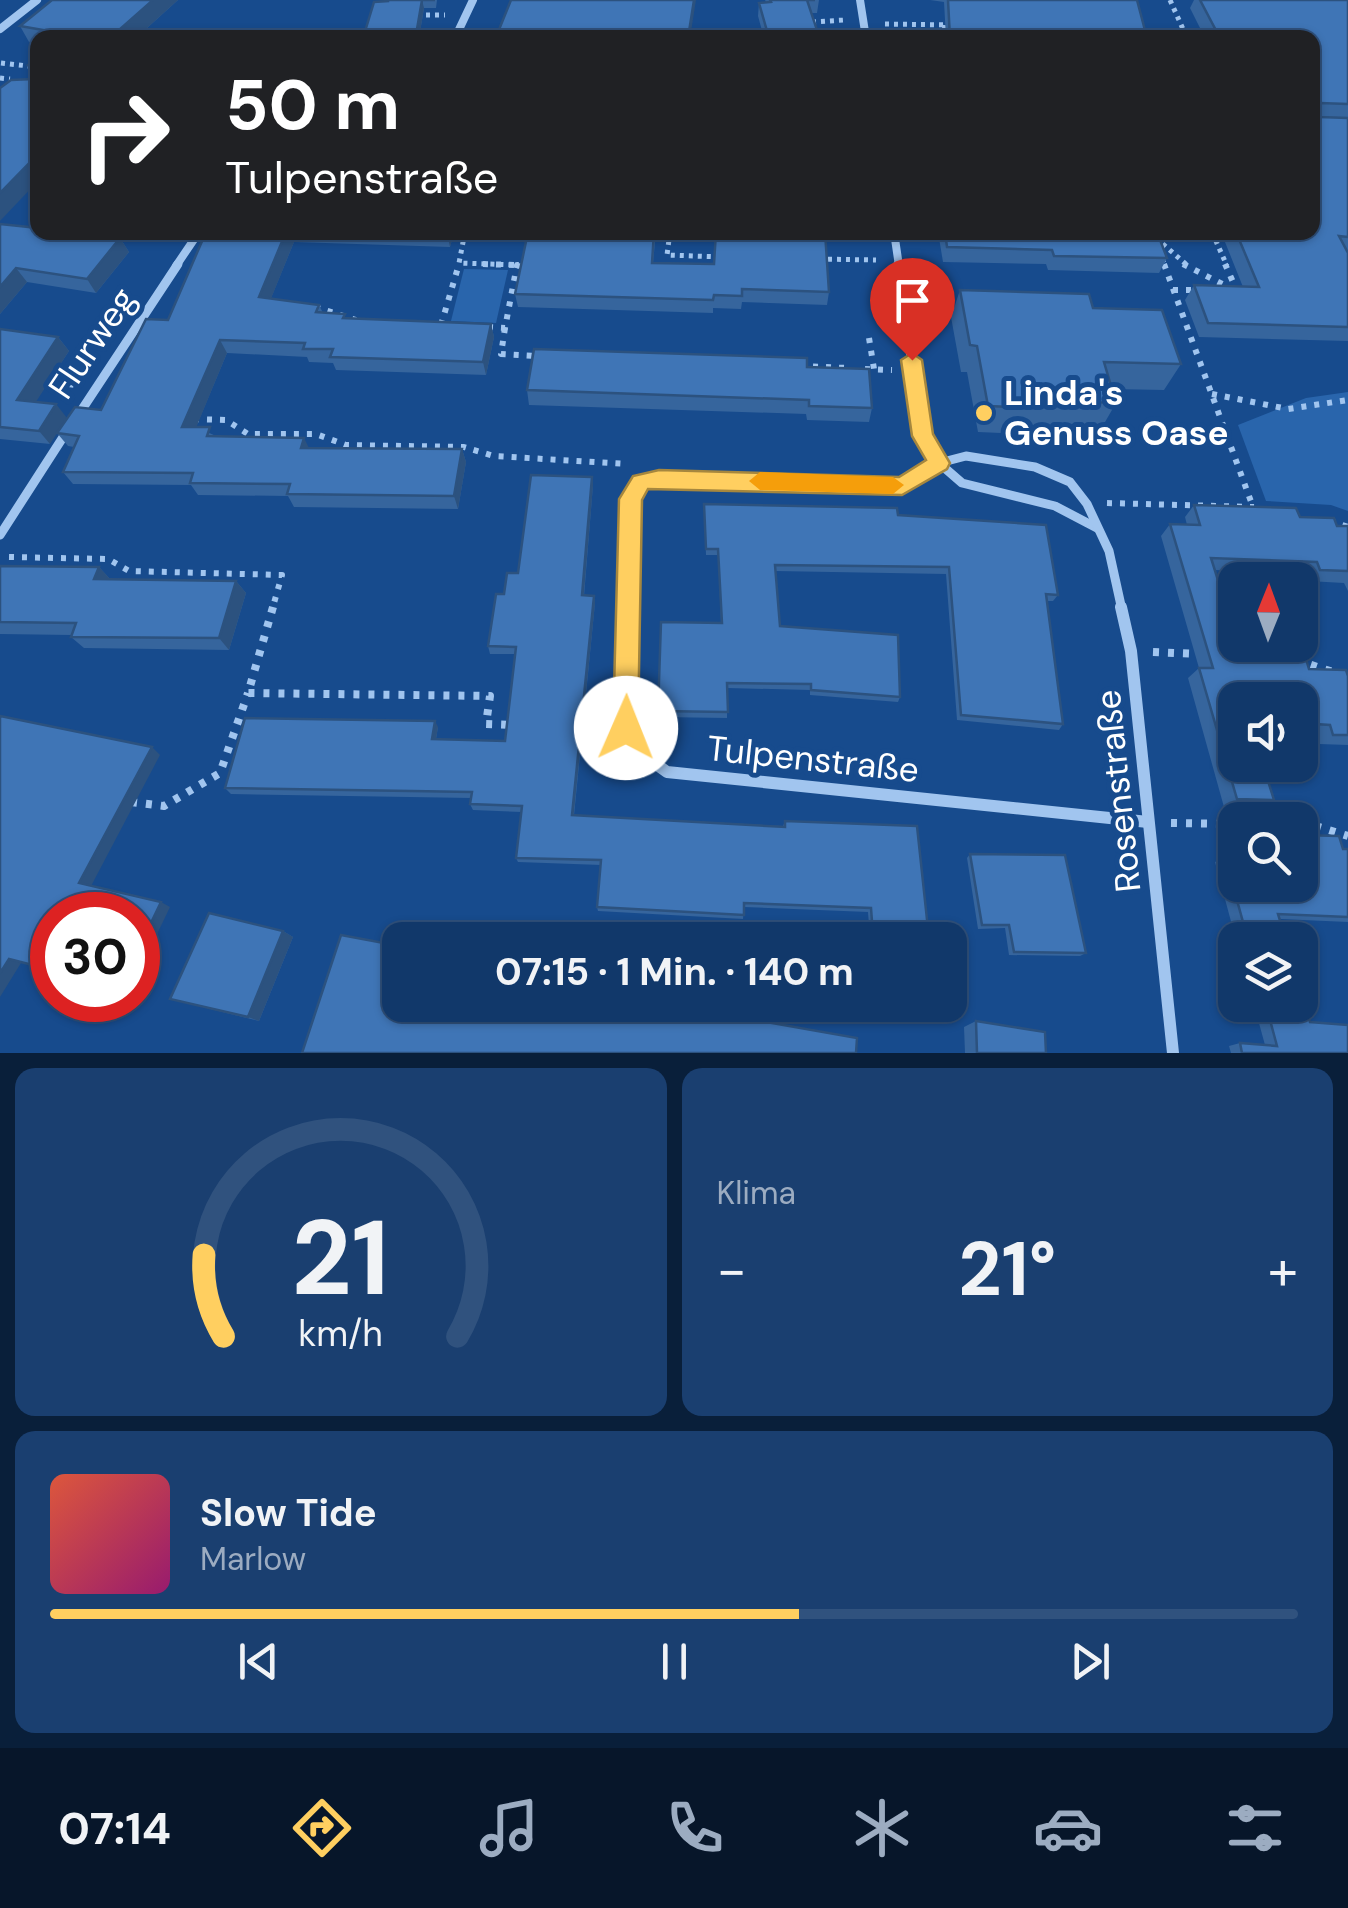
<!DOCTYPE html>
<html lang="de">
<head>
<meta charset="utf-8">
<style>
  :root { --surface:#11386a; --page:#1a3f70; --text:#f1f3f6; --muted:#9cacc1; --line:#30527e; --accent:#ffcf60 }
  body { margin:0; font-family:"DM Sans",sans-serif; background:var(--page); color:var(--text); height:100vh; display:flex; flex-direction:column; font-size:38px; white-space:nowrap }
  * { box-sizing:border-box; margin:0 }
  p { font-size:32px; color:var(--muted) }
  .icon { flex:none; width:55px; height:55px; fill:none; stroke:currentColor; stroke-width:2; stroke-linecap:round; stroke-linejoin:round }
  .map { position:relative; height:1053px; overflow:hidden }
  .details { display:flex; flex-direction:column; gap:15px; padding:15px; background:#091f3a; flex:1 }
  .details>* { flex:none }
  .top-card { position:absolute; left:30px; top:30px; width:1290px; height:210px; border-radius:20px; box-shadow:0 2px 8px #0004,0 0 0 2px var(--line); background:#202124; color:#fff; overflow:hidden }
  .needle { width:65px; rotate:1deg }
  .controls { position:absolute; left:1218px; top:562px; display:grid; gap:20px }
  .controls a { display:grid; place-items:center; width:100px; height:100px; border-radius:20px; background:var(--surface); box-shadow:0 2px 8px #0004,0 0 0 2px var(--line); font-size:50px }
  .speed { position:absolute; left:30px; top:892px; display:flex; gap:20px; font-size:50px; font-weight:700; text-align:center }
  .speed>* { display:grid; place-content:center; width:130px; height:130px; border-radius:50%; background:var(--surface); box-shadow:0 2px 8px #0004,0 0 0 2px var(--line); line-height:1 }
  .speed .limit { border:15px solid #d22; background:#fff; color:#111 }
  .pin { position:absolute; display:grid; place-items:center; width:85px; height:85px; color:#fff; margin:-102px -42px; border-radius:50% 50% 50% 0; rotate:-45deg; box-shadow:0 0 10px #0007 }
  .pin .icon { rotate:45deg }
  .me { position:absolute; width:110px; margin:-55px; rotate:1deg; stroke-linejoin:round; filter:drop-shadow(0 0 8px #0008) }
  .turn { display:flex; align-items:center; gap:35px; height:210px; padding:0 30px; font-size:45px }
  .turn .icon { width:130px; height:130px; stroke-width:2.5 }
  .turn b { display:block; font-size:70px; line-height:85px }
  .big { font-size:75px; font-weight:700; line-height:1.1 }
  .details .widget { flex:1; display:flex; flex-direction:column; justify-content:center; gap:15px; min-width:0; padding:0 35px; border-radius:20px; background:var(--page) }
  .details .dial { align-items:center; gap:0 }
  .dial svg { height:260px; overflow:visible; fill:none; stroke:var(--line); stroke-width:7; stroke-linecap:round; text-anchor:middle }
  .dial text { fill:var(--text); stroke:none }
  .song { display:flex; align-items:center; gap:30px }
  .cover { width:120px; height:120px; border-radius:15px; background:linear-gradient(135deg,hsl(10 70% 55%),hsl(320 70% 35%)) }
  .played { height:10px; border-radius:5px; background:linear-gradient(90deg,var(--accent) 60%,var(--line) 60%) }
  .keys { display:flex; justify-content:space-around; direction:ltr }
  .heat { display:flex; justify-content:space-between; align-items:center; font-size:55px; direction:ltr }
  .details .tiles { flex:1; display:grid; gap:15px; grid-template-columns:1fr 1fr }
  .widget:last-child { grid-column:span 2 }
  .trip { position:absolute; left:382px; top:922px; width:585px; height:100px; border-radius:20px; background:var(--surface); box-shadow:0 2px 8px #0004,0 0 0 2px var(--line); font-weight:700; line-height:100px; text-align:center }
  .menu { display:flex; height:160px; justify-content:space-around; align-items:center; background:#07162a; color:var(--muted) }
  .menu .icon { width:70px; height:70px }
  .menu .selected { color:var(--accent) }
  .menu b { font-size:45px; color:var(--text) }
  .map>svg:first-child { display:block }
  .green { fill:#2965ac }
  .lines { fill:none; stroke-linecap:round; stroke-linejoin:round }
  .path-far2 { stroke:#a1c5ef; stroke-width:5; stroke-dasharray:4 5; stroke-linecap:butt }
  .path-far1 { stroke:#a1c5ef; stroke-width:6; stroke-dasharray:5 8; stroke-linecap:butt }
  .path { stroke:#a1c5ef; stroke-width:8; stroke-dasharray:6 9; stroke-linecap:butt }
  .street-far2 { stroke:#a1c5ef; stroke-width:8 }
  .street-far1 { stroke:#a1c5ef; stroke-width:9 }
  .street { stroke:#a1c5ef; stroke-width:12 }
  .wall { fill:#36659d }
  .shaded-wall { fill:#2c527f }
  .building { fill:#3f75b6; stroke:#2c527f; stroke-width:2.5 }
  .route { fill:#ffcf60; stroke:#a6873e; stroke-width:2.5 }
  .slow { fill:#f59e0b }
  .poi-dot { fill:#ffcf60; stroke:#174b8d; stroke-width:4 }
  .labels { text-anchor:middle; stroke-width:10; stroke-linejoin:round; paint-order:stroke }
  .street-label { font-size:35px; fill:#fff; stroke:#174b8d }
  .poi-label { font-size:35px; font-weight:bold; fill:#fff; stroke:#174b8d; text-anchor:start }
</style>
</head>
<body>
<div class="map">
<svg width="1348" height="1053" viewBox="0 0 1348 1053">
  <rect width="100%" height="100%" fill="#174b8d"/>
  <!-- green -->
  <g class="green">
    <polygon points="464,269 508,270 496,323 451,321"/>
    <polygon points="1348,392 1348,511 1331,505 1266,501 1238,425 1306,398"/>
  </g>
  <g class="lines">
    <!-- path-far2 -->
    <g class="path-far2">
      <polyline points="1170,0 1187,38"/>
      <polyline points="426,15 445,15"/>
      <polyline points="812,22 845,20"/>
      <polyline points="885,24 952,25"/>
      <polyline points="943,38 945,25"/>
      <polyline points="1,63 38,67"/>
      <polyline points="0,78 10,79"/>
      <polyline points="465,232 459,263 517,265"/>
      <polyline points="670,232 667,255 721,257"/>
      <polyline points="1212,232 1227,266"/>
      <polyline points="1156,238 1188,266"/>
      <polyline points="819,259 876,260"/>
      <polyline points="1162,259 1165,266"/>
      <polyline points="517,266 528,265"/>
    </g>
    <!-- path-far1 -->
    <g class="path-far1">
      <polyline points="483,264 517,265"/>
      <polyline points="1164,264 1253,507"/>
      <polyline points="1183,264 1232,289"/>
      <polyline points="1225,264 1237,291"/>
      <polyline points="1173,290 1197,290"/>
      <polyline points="315,307 356,320"/>
      <polyline points="925,312 957,313"/>
      <polyline points="441,325 459,264"/>
      <polyline points="488,327 505,328 517,265 528,265"/>
      <polyline points="505,328 501,354 537,356"/>
      <polyline points="869,338 874,369"/>
      <polyline points="800,366 847,368"/>
      <polyline points="865,369 892,370"/>
      <polyline points="43,380 75,385"/>
      <polyline points="1212,394 1288,409 1348,400"/>
      <polyline points="194,419 226,420 248,434 316,434 346,445 464,447 494,456 628,464"/>
      <polyline points="1107,503 1254,507"/>
      <polyline points="1330,521 1348,527"/>
      <polyline points="9,557 108,559 129,571 282,575 272,610"/>
    </g>
    <!-- path -->
    <g class="path">
      <polyline points="273,607 248,693 490,696 486,724 514,725"/>
      <polyline points="1153,652 1200,654"/>
      <polyline points="1237,656 1290,658 1348,677"/>
      <polyline points="577,727 604,727"/>
      <polyline points="131,802 164,806 220,773 248,693"/>
      <polyline points="1171,823 1235,824"/>
      <polyline points="1300,827 1319,827 1348,836"/>
    </g>
    <!-- street-far2 -->
    <g class="street-far2">
      <polyline points="860,0 866,38"/>
      <polyline points="0,29 37,0"/>
      <polyline points="455,38 473,0"/>
      <polyline points="894,232 899,266"/>
      <polyline points="176,266 199,232"/>
    </g>
    <!-- street-far1 -->
    <g class="street-far1">
      <polyline points="898,264 922,436 939,463 962,483 1055,506 1097,528"/>
      <polyline points="77,417 178,264"/>
      <polyline points="0,535 67,431"/>
      <polyline points="628,610 630,499 641,482 659,478 902,486 939,463 966,456 1035,467 1070,482 1087,504 1109,551 1122,610"/>
    </g>
    <!-- street -->
    <g class="street">
      <polyline points="628,607 625,728 642,754 667,772 1148,822"/>
      <polyline points="1121,607 1131,651 1173,1053"/>
    </g>
  </g>
  <!-- wall -->
  <g class="wall">
    <polygon points="52,0 178,0 136,38 38,38 38,44 29,42 20,26"/>
    <polygon points="388,0 437,0 436,8 424,8 419,38 363,38"/>
    <polygon points="765,0 819,0 817,13 811,13 819,38 764,38 758,16 759,3 766,2"/>
    <polygon points="930,0 1137,0 1147,38 946,38 944,2"/>
    <polygon points="1194,0 1348,0 1348,341 1199,337 1185,300 1194,285 1243,287 1221,232 1312,232 1312,38 1205,38 1190,8"/>
    <polygon points="0,224 120,238 129,252 96,293 27,282 0,314"/>
    <polygon points="206,232 454,232 450,247 294,242 271,298 319,305 323,313 347,319 491,324 494,337 486,375 336,370 333,363 309,362 307,357 227,353 196,427 216,436 309,448 462,449 466,462 458,509 294,507 288,496 198,495 191,485 73,484 63,472 74,447 68,446 57,433 101,410 168,320"/>
    <polygon points="528,232 656,232 653,263 714,264 715,232 825,232 829,292 827,305 742,302 741,309 713,308 713,313 518,307 515,294"/>
    <polygon points="938,232 1157,232 1167,258 1159,273 1048,270 1046,264 943,262"/>
    <polygon points="960,290 1093,308 1181,364 1164,390 1112,389 1116,403 1101,429 1028,427 1025,434 978,432 967,372 961,372 951,317"/>
    <polygon points="0,329 58,337 69,351 35,402 50,444 0,439"/>
    <polygon points="807,367 872,408 869,422 807,420 806,414 529,405 527,390"/>
    <polygon points="592,477 593,485 584,596 594,596 595,603 574,815 783,826 785,821 929,938 927,940 870,939 868,912 744,907 743,919 598,911 597,907 601,865 518,862 516,858 522,812 473,810 470,804 471,798 231,794 225,788 438,727 436,739 505,741 515,654 490,654 488,646 504,594 518,573"/>
    <polygon points="704,504 898,515 1058,595 1053,601 1047,601 1063,724 1059,730 957,720 946,574 775,571 780,626 900,697 898,702 810,695 810,690 727,688 727,718 659,717 661,622 721,623 718,555 706,555"/>
    <polygon points="1194,505 1300,517 1337,526 1348,526 1348,591 1344,583 1308,581 1305,574 1215,570 1242,657 1348,676 1348,745 1319,744 1316,734 1300,733 1300,700 1235,700 1274,800 1261,809 1224,807 1188,678 1199,668 1161,536 1170,524 1187,525 1185,517"/>
    <polygon points="0,566 99,567 111,580 236,581 246,593 229,650 84,648 71,637 71,635 0,634"/>
    <polygon points="1343,849 1348,849 1348,922 1280,919 1286,940 1236,940 1215,862 1225,857 1235,885"/>
    <polygon points="970,854 1086,953 1080,956 1009,955 1005,928 978,929 967,858"/>
    <polygon points="283,931 293,937 259,1021 170,999"/>
    <polygon points="1254,1005 1300,1005 1310,1022 1348,1053 1231,1053 1229,1046 1240,1043 1265,1045"/>
    <polygon points="976,1021 1046,1053 965,1053 964,1027"/>
  </g>
  <!-- shaded-wall -->
  <g class="shaded-wall">
    <polygon points="153,0 178,0 136,38 110,38"/>
    <polygon points="422,0 424,8 419,38 416,38"/>
    <polygon points="694,0 696,0 690,38 688,38"/>
    <polygon points="38,154 38,181 0,221 0,193"/>
    <polygon points="286,232 290,232 294,242 266,311 259,297"/>
    <polygon points="454,232 450,247 447,233"/>
    <polygon points="120,238 129,252 96,293 87,279"/>
    <polygon points="16,268 27,282 0,314 0,287"/>
    <polygon points="491,324 494,337 486,375 483,362"/>
    <polygon points="58,337 69,351 28,414 17,400"/>
    <polygon points="220,340 227,353 191,440 182,427"/>
    <polygon points="56,404 67,418 50,444 39,431"/>
    <polygon points="304,438 310,450 301,448"/>
    <polygon points="462,449 466,462 458,509 454,496"/>
    <polygon points="592,477 593,485 583,603 582,595"/>
    <polygon points="99,567 111,580 94,579"/>
    <polygon points="236,581 246,593 229,650 219,638"/>
    <polygon points="594,596 595,603 573,820 572,815"/>
    <polygon points="435,721 438,727 435,745 432,739"/>
    <polygon points="152,747 160,755 90,888 79,883"/>
    <polygon points="161,902 170,907 138,974 138,950"/>
    <polygon points="283,931 293,937 259,1021 248,1017"/>
    <polygon points="9,959 21,963 0,997 0,973"/>
  </g>
  <!-- building -->
  <g class="building">
    <polygon points="52,0 153,0 110,38 61,38 66,34 20,26"/>
    <polygon points="388,0 435,0 422,0 416,35 400,36 399,38 363,38 374,2 388,1"/>
    <polygon points="511,0 694,0 688,38 496,37"/>
    <polygon points="770,0 815,0 807,0 819,36 813,36 813,38 769,38 759,3 771,2"/>
    <polygon points="948,0 1137,0 1147,38 950,38"/>
    <polygon points="1200,0 1348,0 1348,104 1320,103 1314,111 1320,117 1348,118 1348,237 1339,236 1348,253 1348,327 1208,323 1194,285 1259,287 1236,232 1312,232 1312,38 1220,38"/>
    <polygon points="38,57 38,154 0,193 0,88 11,80 33,79 36,70 28,65"/>
    <polygon points="0,224 38,228 38,232 77,232 120,238 87,279 16,268 0,287"/>
    <polygon points="206,232 286,232 259,297 319,305 316,312 345,314 343,318 491,324 483,362 330,357 333,349 303,349 305,343 220,340 182,427 210,427 207,436 304,438 301,448 462,449 454,496 287,494 290,484 190,483 193,473 63,472 79,436 57,433 75,407 101,410 146,319 168,320"/>
    <polygon points="528,232 654,232 652,263 714,264 716,232 825,232 829,292 742,289 742,296 714,295 713,300 515,294"/>
    <polygon points="945,232 1157,232 1167,258 1054,256 1052,250 947,247"/>
    <polygon points="960,290 1089,294 1093,308 1162,310 1181,364 1104,362 1116,403 1035,400 1037,408 988,406 977,346 970,345"/>
    <polygon points="0,329 58,337 17,400 56,404 39,431 0,427"/>
    <polygon points="534,349 807,358 807,367 869,369 872,408 809,406 809,400 527,390"/>
    <polygon points="531,475 592,477 582,595 594,596 572,815 785,827 785,821 917,826 929,938 873,935 871,908 744,903 744,915 597,907 601,860 516,858 522,806 470,804 472,792 225,788 245,718 435,721 432,739 505,741 516,647 488,646 496,594 504,594 507,573 518,573"/>
    <polygon points="704,504 897,508 898,515 1046,525 1058,595 1046,594 1063,724 961,715 949,567 775,565 780,626 898,635 900,697 811,690 811,684 727,683 728,712 658,711 661,622 722,623 718,549 706,549"/>
    <polygon points="1194,505 1296,508 1300,517 1334,518 1337,526 1348,526 1348,571 1320,570 1317,562 1211,558 1235,634 1235,645 1239,645 1242,657 1306,659 1309,669 1346,670 1348,676 1348,735 1333,735 1330,725 1300,723 1300,700 1235,700 1235,765 1263,765 1274,800 1237,799 1199,668 1213,668 1170,524 1200,525"/>
    <polygon points="0,566 99,567 94,579 236,581 219,638 71,637 76,623 0,622"/>
    <polygon points="0,716 152,747 79,883 161,902 138,950 138,915 52,915 52,970 9,959 0,973"/>
    <polygon points="1300,835 1339,836 1343,849 1348,849 1348,917 1278,914 1286,940 1248,940 1225,857 1235,857 1235,885 1300,885"/>
    <polygon points="970,854 1065,855 1086,953 1014,952 1009,925 982,925"/>
    <polygon points="209,913 283,931 248,1017 170,999"/>
    <polygon points="341,935 400,946 399,969 400,970 400,1005 670,1005 857,1038 856,1053 302,1053"/>
    <polygon points="1300,989 1310,1022 1348,1025 1348,1053 1242,1053 1240,1043 1277,1046 1266,1005 1300,1005"/>
    <polygon points="976,1021 1045,1032 1046,1053 977,1053"/>
  </g>
  <!-- route -->
  <polygon class="route" points="912,353 922,360 933,434 950,463 947,469 902,495 648,489 642,500 638,728 635,737 626,740 616,737 613,728 619,499 633,476 659,470 899,477 926,460 912,436 901,360"/>
  <!-- slow -->
  <polygon class="slow" points="760,472 893,477 904,485 893,494 760,490 749,481"/>
  <!-- markers -->
  <circle class="poi-dot" cx="984" cy="413" r="10"/>
  <g class="labels">
    <!-- street labels -->
    <g class="street-label">
      <text transform="translate(92 343) rotate(-56)" y="12">Flurweg</text>
      <text transform="translate(813 759) rotate(6)" y="12">Tulpenstraße</text>
      <text transform="translate(1118 791) rotate(-96)" y="12">Rosenstraße</text>
    </g>
    <!-- poi labels -->
    <g class="poi-label">
      <text x="1004" y="405">Linda's<tspan x="1004" dy="40">Genuss Oase</tspan></text>
    </g>
  </g>
</svg>
<div class="controls">
<a><svg class="needle" viewBox="-14 -14 28 28"><path d="M0-13l5 13h-10z" fill="#e53935"/><path d="M0 13l5-13h-10z" fill="#9cacc1"/></svg></a>
<a><svg class="icon" aria-label="sound" viewBox="0 0 24 24"><path d="M4 9h4l5-4v14l-5-4H4zM17 9q2 3 0 6"/></svg></a>
<a><svg class="icon" aria-label="search" viewBox="0 0 24 24"><circle cx="10" cy="10" r="6"/><path d="M15 15l6 6"/></svg></a>
<a><svg class="icon" aria-label="layers" viewBox="0 0 24 24"><path d="M12 4l9 5-9 5-9-5zM3 14l9 5 9-5"/></svg></a>
</div>
<div class="speed"><div class="limit">30</div></div>
<div class="pin" style="left:912px;top:360px;background:#d93025"><svg class="icon" aria-label="arrive" viewBox="0 0 24 24"><path d="M6 21V4h12l-3 4 3 4H6"/></svg></div>
<svg class="me" style="left:626px;top:728px" viewBox="-20 -20 40 40"><circle r="19" fill="#fff"/><path d="M0-13L10 11 0 6-10 11z" fill="#ffcf60"/></svg>
<div class="trip">07:15 · 1 Min. · 140 m</div>
<div class="top-card">
<div class="turn"><svg class="icon" aria-label="right" viewBox="0 0 24 24"><path d="M7 20v-9h11M14 6l5 5-5 5"/></svg><div><b>50 m</b>Tulpenstraße</div></div>
</div>
</div>
<section class="details">
<div class="tiles">
<div class="widget dial"><svg viewBox="0 0 100 80">
<path d="M14 69A42 42 0 1 1 86 69"/>
<path d="M14 69A42 42 0 0 1 8 44" stroke="#ffcf60"/>
<text x="50" y="56" font-size="32" font-weight="700">21</text>
<text x="50" y="72" font-size="11">km/h</text>
</svg></div>
<div class="widget"><p>Klima</p>
<div class="heat"><a>−</a><b class="big">21°</b><a>+</a></div>
</div>
<div class="widget">
<div class="song"><i class="cover"></i><div><b>Slow Tide</b><p>Marlow</p></div></div>
<div class="played"></div>
<div class="keys"><svg class="icon" aria-label="previous" viewBox="0 0 24 24"><path d="M18 5L8 12l10 7zM5 5v14"/></svg><svg class="icon" aria-label="pause" viewBox="0 0 24 24"><path d="M8 5v14M16 5v14"/></svg><svg class="icon" aria-label="next" viewBox="0 0 24 24"><path d="M6 5l10 7-10 7zM19 5v14"/></svg></div>
</div>
</div>
</section>
<nav class="menu">
<b>07:14</b>
<svg class="icon selected" aria-label="directions" viewBox="0 0 24 24"><path d="M12 3l9 9-9 9-9-9zM9 14v-3h6M13 9l2 2-2 2"/></svg>
<svg class="icon" aria-label="music" viewBox="0 0 24 24"><path d="M9 18V5l10-2v13"/><circle cx="6" cy="18" r="3"/><circle cx="16" cy="16" r="3"/></svg>
<svg class="icon" aria-label="phone" viewBox="0 0 24 24"><path d="M5 4h4l2 5-3 2q2 4 5 5l2-3 5 2v4C11 20 4 13 5 4z"/></svg>
<svg class="icon" aria-label="climate" viewBox="0 0 24 24"><path d="M12 3v18M4 7l16 10M4 17L20 7"/></svg>
<svg class="icon" aria-label="car" viewBox="0 0 24 24"><path d="M5 17H2v-5l4-1 3-4h7l3 4 3 1v5h-3M9 17h6M6 11h13"/><circle cx="7" cy="17" r="2"/><circle cx="17" cy="17" r="2"/></svg>
<svg class="icon" aria-label="filters" viewBox="0 0 24 24"><path d="M4 7h16M4 17h16"/><circle cx="9" cy="7" r="2"/><circle cx="15" cy="17" r="2"/></svg>
</nav>
</body>
</html>
